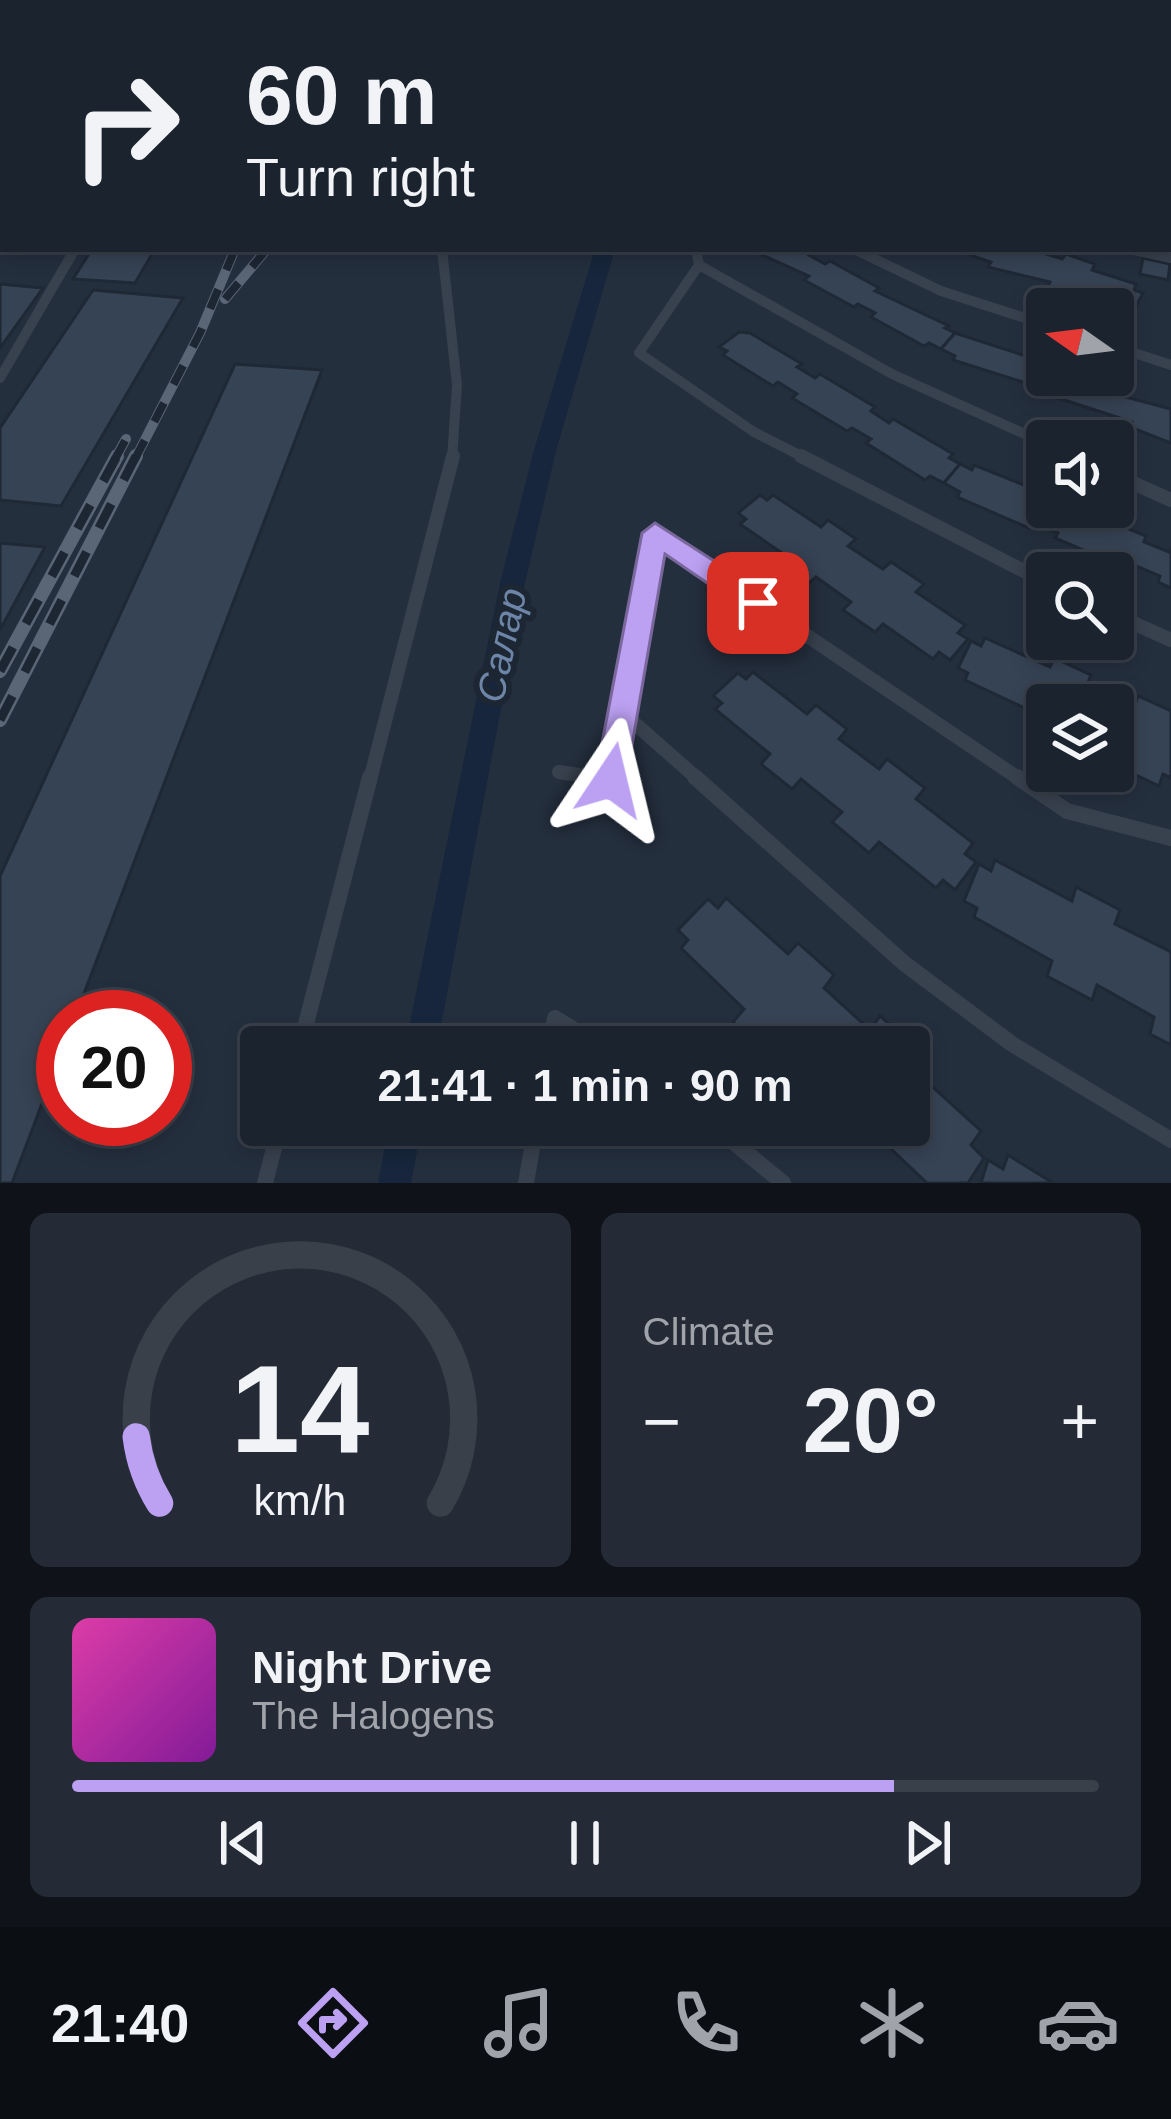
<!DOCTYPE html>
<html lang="en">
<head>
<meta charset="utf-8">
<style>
  :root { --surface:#1b232e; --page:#242b36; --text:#f1f3f6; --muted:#a0a4aa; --line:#39404a; --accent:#bca0f2 }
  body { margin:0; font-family:Helvetica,sans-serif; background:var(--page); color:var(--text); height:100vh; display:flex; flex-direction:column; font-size:45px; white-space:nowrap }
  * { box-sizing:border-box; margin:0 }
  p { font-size:39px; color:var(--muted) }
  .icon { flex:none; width:66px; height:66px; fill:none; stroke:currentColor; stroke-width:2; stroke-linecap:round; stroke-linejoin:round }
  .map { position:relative; height:1183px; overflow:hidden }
  .drawer { display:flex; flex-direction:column; gap:30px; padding:30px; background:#0f1319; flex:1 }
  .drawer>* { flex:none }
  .banner { position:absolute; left:0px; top:0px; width:1173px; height:252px; box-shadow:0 6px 18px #0003,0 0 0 3px var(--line); background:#1b232e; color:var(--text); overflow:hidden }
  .needle { width:78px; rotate:284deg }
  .fabs { position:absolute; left:1026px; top:288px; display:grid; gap:24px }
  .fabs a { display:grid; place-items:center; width:108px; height:108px; border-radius:12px; background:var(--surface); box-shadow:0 6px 18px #0003,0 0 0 3px var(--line); font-size:60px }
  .speed { position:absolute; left:36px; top:990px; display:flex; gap:24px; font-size:60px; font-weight:700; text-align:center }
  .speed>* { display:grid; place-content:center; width:156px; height:156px; border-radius:50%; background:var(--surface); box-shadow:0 6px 18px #0003,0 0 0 3px var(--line); line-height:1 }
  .speed .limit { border:18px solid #d22; background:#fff; color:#111 }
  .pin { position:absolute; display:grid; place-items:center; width:102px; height:102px; color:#fff; margin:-51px; border-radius:24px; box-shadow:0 6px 18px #0006 }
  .me { position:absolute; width:132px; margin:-66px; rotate:10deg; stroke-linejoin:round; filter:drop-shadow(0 0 9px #0008) }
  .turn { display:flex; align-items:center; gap:42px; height:252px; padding:0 48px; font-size:54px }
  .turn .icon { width:156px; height:156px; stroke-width:2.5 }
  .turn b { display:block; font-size:84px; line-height:102px }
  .big { font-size:90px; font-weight:700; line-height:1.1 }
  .drawer .card { flex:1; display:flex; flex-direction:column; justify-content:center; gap:18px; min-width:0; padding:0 42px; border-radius:18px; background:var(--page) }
  .drawer .dial { align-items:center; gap:0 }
  .dial svg { height:312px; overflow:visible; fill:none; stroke:var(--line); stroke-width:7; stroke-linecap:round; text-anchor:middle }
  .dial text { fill:var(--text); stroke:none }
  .song { display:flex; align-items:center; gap:36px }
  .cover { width:144px; height:144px; border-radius:18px; background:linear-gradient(135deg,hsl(320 70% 55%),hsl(290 70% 35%)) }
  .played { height:12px; border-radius:6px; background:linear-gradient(90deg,var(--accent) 80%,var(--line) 80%) }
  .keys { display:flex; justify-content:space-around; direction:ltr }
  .heat { display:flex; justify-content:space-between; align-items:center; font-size:66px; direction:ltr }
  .drawer .tiles { flex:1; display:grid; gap:30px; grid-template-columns:1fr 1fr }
  .card:last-child { grid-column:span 2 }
  .trip { position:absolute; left:240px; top:1026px; width:690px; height:120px; border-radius:12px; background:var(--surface); box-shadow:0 6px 18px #0003,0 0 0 3px var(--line); font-weight:700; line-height:120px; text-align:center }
  .tab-bar { display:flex; height:192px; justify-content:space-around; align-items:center; background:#0b0e12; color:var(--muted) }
  .tab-bar .icon { width:84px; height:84px }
  .tab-bar .current { color:var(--accent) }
  .tab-bar b { font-size:54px; color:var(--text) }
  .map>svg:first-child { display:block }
  .water { fill:#17263c }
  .building { fill:#364354; stroke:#1f2835; stroke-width:3 }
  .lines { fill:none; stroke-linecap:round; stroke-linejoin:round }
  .service-far3 { stroke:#38414e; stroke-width:9 }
  .service-far2 { stroke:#38414e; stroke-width:10 }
  .service-far1 { stroke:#38414e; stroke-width:14 }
  .service { stroke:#38414e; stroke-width:16 }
  .rail-far1-casing { stroke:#5a6575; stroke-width:10 }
  .rail-casing { stroke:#5a6575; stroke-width:14 }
  .rail-far1 { stroke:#1d2633; stroke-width:8; stroke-dasharray:21; stroke-linecap:butt }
  .rail { stroke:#1d2633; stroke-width:9; stroke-dasharray:27; stroke-linecap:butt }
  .route { fill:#bca0f2; stroke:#7a689d; stroke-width:3 }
  .labels { text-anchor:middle; stroke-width:12; stroke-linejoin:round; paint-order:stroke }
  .water-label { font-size:39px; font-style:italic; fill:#6d86a8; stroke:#1d2633 }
</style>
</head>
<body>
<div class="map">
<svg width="1171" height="1183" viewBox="0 0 1171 1183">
  <rect width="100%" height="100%" fill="#242f3e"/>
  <!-- water -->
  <g class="water">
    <polygon points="595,249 615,249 556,451 524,587 437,1047 405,1047 501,579 534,450"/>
    <polygon points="389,1125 422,1125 411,1183 378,1183"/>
  </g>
  <!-- building -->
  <g class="building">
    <polygon points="892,0 1009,0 891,3"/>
    <polygon points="0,24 3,24 0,130"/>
    <polygon points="92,249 155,249 135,283 73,279"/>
    <polygon points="749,249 807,249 813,252 809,255 825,264 830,261 879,288 875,291 949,326 945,328 955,333 941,349 929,343 924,346 871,317 875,313 858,304 854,307 804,280 809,276"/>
    <polygon points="952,249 1030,249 1062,259 1066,254 1095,264 1092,270 1136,284 1134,290 1143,293 1136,306 1127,303 1125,307 1080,292 1076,298 1047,288 1050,282 988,267 991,262"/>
    <polygon points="1143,258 1170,264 1168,280 1140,274"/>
    <polygon points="0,284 43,288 0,348"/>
    <polygon points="93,290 183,298 61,506 0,500 0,428"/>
    <polygon points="739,332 750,333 802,364 797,367 815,378 820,374 875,407 871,411 889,423 893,419 953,454 949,458 960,464 944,483 930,476 925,480 866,443 871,439 852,428 847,431 792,398 797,394 778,382 773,386 723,355 727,351 719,347"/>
    <polygon points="955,333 1032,358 1030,362 1047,368 1047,375 1079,375 1120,390 1118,395 1171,409 1171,443 1130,427 1132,422 1040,392 1042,388 953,360 955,356 941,349"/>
    <polygon points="235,364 322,370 75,1017 63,1017 63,1048 12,1183 0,1183 0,876"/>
    <polygon points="960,464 972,470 974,465 1046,494 1047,507 1076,507 1146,536 1144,542 1169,552 1171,547 1171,588 1158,582 1160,576 1134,565 1132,571 1055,538 1058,533 1032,522 1029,528 957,497 960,492 944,483"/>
    <polygon points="760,495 767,500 773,495 821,527 828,520 856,539 848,546 883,569 891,562 924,584 916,592 965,625 958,633 968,639 950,660 939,652 933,659 883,624 875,632 843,610 851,602 816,577 808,584 781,565 789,558 740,524 746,519 738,513"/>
    <polygon points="0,543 45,547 0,630"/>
    <polygon points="985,638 1050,667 1054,658 1091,675 1087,685 1134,707 1138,696 1171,711 1171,778 1163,774 1159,786 1115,765 1119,753 1113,751 1113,705 1047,705 1047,732 1028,723 1033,712 965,680 968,673 958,668 971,641 981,646"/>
    <polygon points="753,672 807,714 816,705 847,729 839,739 879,769 887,759 925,788 916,799 973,843 965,854 976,862 955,890 943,880 936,888 879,842 869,853 832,822 842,812 801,779 792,789 761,764 770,754 715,709 722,703 713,696 738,673 746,679"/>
    <polygon points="995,860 1072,901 1076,887 1120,910 1115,924 1171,952 1171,1045 1150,1034 1154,1017 1097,985 1092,1000 1047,976 1052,961 974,917 977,908 964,901 979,864 991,871"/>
    <polygon points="726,898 788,954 798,943 834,975 824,988 870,1030 880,1016 924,1056 914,1070 981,1131 971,1145 984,1158 968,1183 927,1183 870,1129 858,1144 838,1125 909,1125 909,1047 784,1047 780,1043 759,1047 733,1022 744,1009 681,948 688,940 678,930 708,899 718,908"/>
    <polygon points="1008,1155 1053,1183 981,1183 988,1160 1003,1169"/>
  </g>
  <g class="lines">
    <!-- service-far3 -->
    <polyline class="service-far3" points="1062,0 1066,3"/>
    <!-- service-far2 -->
    <g class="service-far2">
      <polyline points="442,249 457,385 452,459"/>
      <polyline points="696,249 699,265 639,353 754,432 807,459"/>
      <polyline points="854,249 941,291 1047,325"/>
      <polyline points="1129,249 1171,258"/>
      <polyline points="699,265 892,374 1047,444"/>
      <polyline points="1113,346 1171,365"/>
      <polyline points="0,378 75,249"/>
    </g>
    <!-- service-far1 -->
    <g class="service-far1">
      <polyline points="801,456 1047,583"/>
      <polyline points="1113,474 1171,500"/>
      <polyline points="1113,614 1171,640"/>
      <polyline points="623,713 699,780"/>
      <polyline points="559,772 611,780 655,533 1021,780"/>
      <polyline points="370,780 453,456"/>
    </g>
    <!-- service -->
    <g class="service">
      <polyline points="593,777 611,777"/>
      <polyline points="695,777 905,964 1012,1044 1171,1140"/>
      <polyline points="1017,777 1067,811 1171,838"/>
      <polyline points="300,1047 370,777"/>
      <polyline points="550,1047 555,1018 602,1047"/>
      <polyline points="713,1125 783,1183"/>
      <polyline points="265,1183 280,1125"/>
      <polyline points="526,1183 536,1125"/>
    </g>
    <defs>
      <g id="rail-far1">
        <polyline points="225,299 267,249"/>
        <polyline points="115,459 126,439"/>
        <polyline points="135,459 200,333 235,249"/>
      </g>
      <g id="rail">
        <polyline points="0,671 117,456"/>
        <polyline points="0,720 136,456"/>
      </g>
    </defs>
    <!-- rail-far1 casing -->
    <use href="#rail-far1" class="rail-far1-casing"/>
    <!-- rail casing -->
    <use href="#rail" class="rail-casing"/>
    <!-- rail-far1 -->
    <use href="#rail-far1" class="rail-far1"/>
    <!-- rail -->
    <use href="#rail" class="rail"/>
  </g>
  <!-- route -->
  <polygon class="route" points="655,523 767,595 771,603 767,611 748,611 665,554 626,780 622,790 611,794 600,790 595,780 642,533"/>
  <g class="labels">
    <!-- water labels -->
    <g class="water-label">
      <text transform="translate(501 645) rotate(-78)" y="14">Салар</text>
    </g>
  </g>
</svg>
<div class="fabs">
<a><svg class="needle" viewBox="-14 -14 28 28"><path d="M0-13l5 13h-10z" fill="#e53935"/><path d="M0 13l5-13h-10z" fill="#a0a4aa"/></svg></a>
<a><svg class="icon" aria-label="sound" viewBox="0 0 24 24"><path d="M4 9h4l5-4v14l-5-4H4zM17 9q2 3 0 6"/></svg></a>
<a><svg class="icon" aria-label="search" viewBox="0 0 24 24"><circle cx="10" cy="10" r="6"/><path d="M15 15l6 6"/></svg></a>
<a><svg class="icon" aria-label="layers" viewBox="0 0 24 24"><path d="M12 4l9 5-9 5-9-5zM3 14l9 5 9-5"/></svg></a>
</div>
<div class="speed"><div class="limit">20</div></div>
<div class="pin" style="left:758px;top:603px;background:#d93025"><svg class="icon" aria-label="arrive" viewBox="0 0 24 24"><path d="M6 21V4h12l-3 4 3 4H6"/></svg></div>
<svg class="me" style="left:611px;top:780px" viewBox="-20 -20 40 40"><path d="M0-17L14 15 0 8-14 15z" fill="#bca0f2" stroke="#fff" stroke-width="4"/></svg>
<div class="trip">21:41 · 1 min · 90 m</div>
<div class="banner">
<div class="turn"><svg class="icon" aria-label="right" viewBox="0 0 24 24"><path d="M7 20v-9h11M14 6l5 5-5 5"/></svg><div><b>60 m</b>Turn right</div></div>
</div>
</div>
<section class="drawer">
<div class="tiles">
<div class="card dial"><svg viewBox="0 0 100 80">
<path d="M14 69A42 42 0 1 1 86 69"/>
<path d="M14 69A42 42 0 0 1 8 52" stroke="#bca0f2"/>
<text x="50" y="56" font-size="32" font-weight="700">14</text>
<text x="50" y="72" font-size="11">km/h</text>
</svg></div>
<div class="card"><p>Climate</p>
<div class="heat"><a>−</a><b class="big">20°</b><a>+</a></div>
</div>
<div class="card">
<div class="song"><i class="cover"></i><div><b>Night Drive</b><p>The Halogens</p></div></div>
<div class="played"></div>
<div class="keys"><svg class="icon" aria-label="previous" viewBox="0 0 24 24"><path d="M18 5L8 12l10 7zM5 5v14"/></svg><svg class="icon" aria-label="pause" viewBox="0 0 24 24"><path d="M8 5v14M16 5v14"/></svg><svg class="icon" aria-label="next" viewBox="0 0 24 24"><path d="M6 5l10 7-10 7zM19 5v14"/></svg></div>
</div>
</div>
</section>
<nav class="tab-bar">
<b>21:40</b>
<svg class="icon current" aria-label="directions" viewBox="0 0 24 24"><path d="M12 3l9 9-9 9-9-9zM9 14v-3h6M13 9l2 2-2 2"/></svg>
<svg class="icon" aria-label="music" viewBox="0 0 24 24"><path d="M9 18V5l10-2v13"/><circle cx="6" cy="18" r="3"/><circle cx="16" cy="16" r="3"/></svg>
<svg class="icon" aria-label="phone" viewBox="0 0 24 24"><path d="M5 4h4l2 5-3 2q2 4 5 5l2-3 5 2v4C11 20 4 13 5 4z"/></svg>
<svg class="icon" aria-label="climate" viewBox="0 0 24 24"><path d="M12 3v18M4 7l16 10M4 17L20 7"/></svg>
<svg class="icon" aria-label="car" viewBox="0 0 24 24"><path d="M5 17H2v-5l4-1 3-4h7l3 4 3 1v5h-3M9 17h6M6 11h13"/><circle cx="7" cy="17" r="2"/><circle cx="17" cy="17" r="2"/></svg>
</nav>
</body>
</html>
